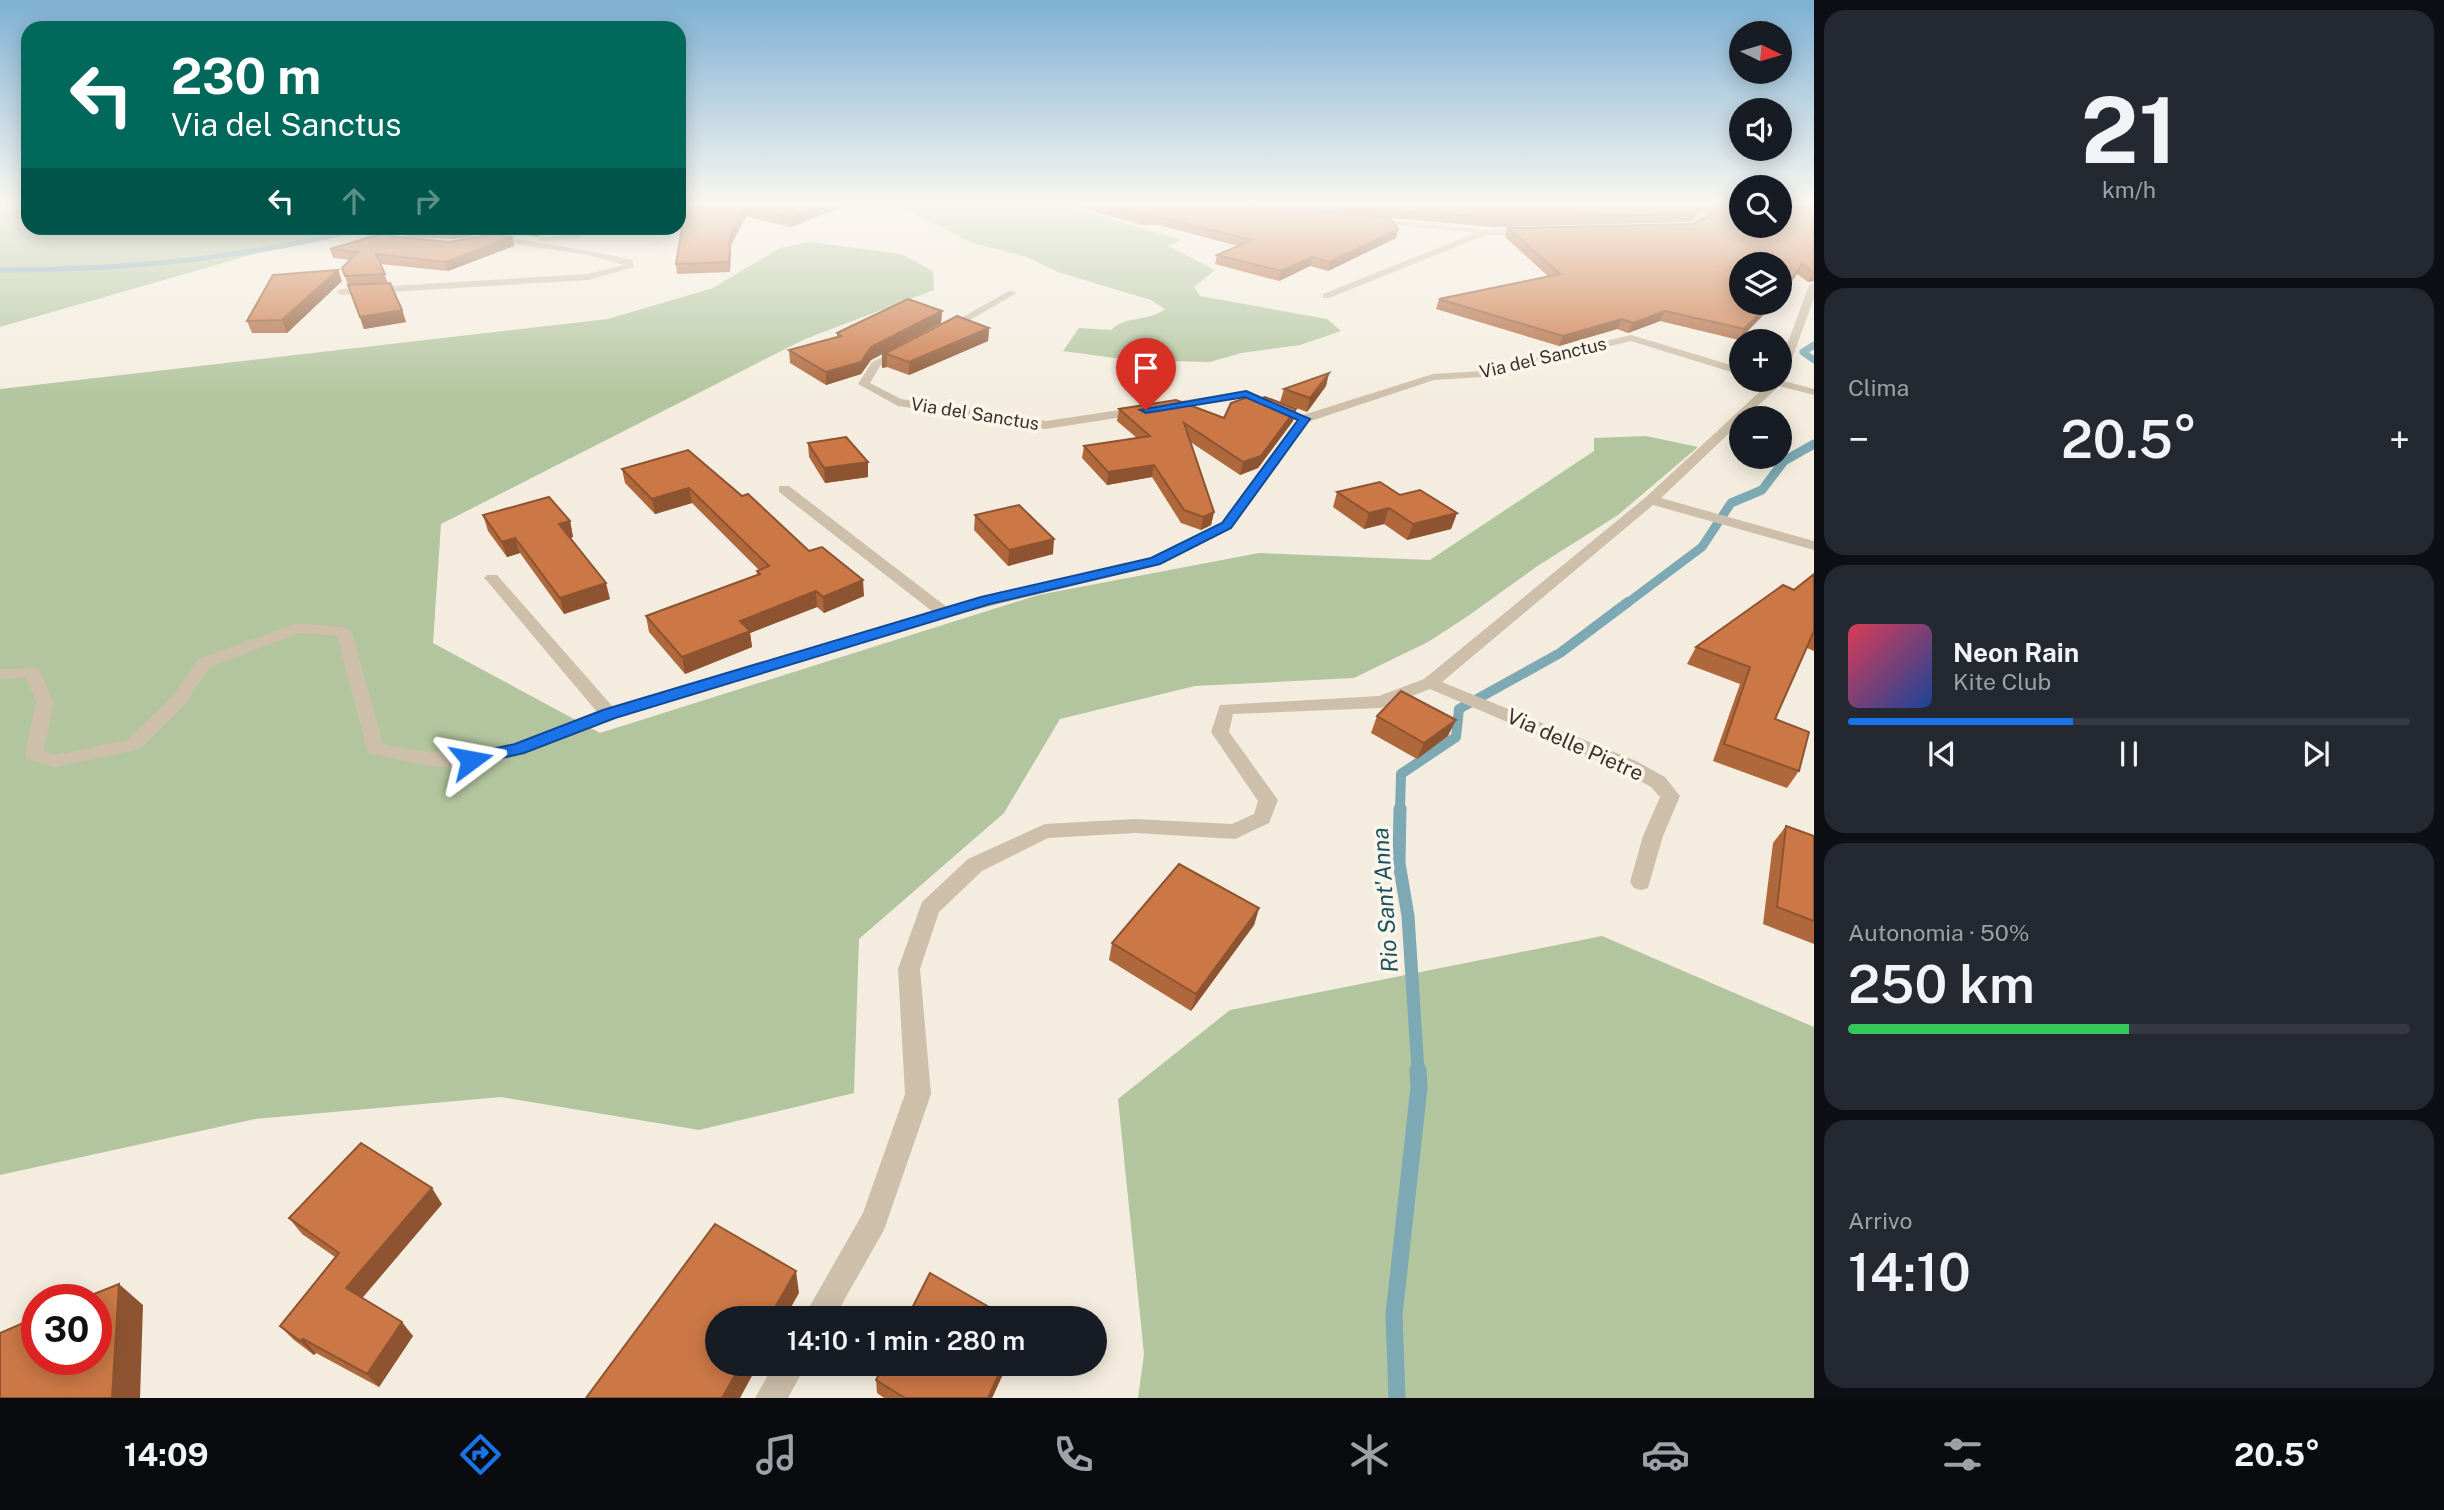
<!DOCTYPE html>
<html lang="it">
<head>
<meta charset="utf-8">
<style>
  :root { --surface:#171b24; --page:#242831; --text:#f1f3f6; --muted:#9ea1a6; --line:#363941; --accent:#1a73e8 }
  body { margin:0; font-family:"Public Sans",sans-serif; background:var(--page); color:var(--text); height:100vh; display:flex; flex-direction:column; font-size:26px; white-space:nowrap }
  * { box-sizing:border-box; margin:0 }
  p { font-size:23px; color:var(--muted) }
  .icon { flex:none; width:38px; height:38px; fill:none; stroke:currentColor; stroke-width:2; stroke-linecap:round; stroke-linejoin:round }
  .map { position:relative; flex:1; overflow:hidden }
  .panel { display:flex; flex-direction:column; gap:10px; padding:10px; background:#0d0f14; width:630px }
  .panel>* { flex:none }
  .hud { position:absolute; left:21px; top:21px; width:665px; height:214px; border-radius:21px; box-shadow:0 4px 18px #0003; background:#00695c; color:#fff; overflow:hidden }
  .needle { width:46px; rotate:95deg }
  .controls { position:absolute; left:1729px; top:21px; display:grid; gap:14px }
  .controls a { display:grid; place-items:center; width:63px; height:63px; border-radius:50%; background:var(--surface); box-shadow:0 4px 18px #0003; font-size:35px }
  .speed { position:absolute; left:21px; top:1284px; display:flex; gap:14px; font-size:35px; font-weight:700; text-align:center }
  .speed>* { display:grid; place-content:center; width:91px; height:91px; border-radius:50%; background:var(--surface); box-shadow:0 4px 18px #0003; line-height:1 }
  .speed .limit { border:10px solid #d22; background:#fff; color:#111 }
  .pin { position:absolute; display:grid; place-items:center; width:60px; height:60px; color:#fff; margin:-72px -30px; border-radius:50% 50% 50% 0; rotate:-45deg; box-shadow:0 0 7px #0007 }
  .pin .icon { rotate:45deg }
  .me { position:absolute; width:77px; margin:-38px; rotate:77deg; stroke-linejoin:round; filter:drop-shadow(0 0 5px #0008) }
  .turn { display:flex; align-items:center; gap:24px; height:147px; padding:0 35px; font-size:32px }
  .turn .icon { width:91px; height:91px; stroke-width:2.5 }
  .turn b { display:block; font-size:49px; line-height:60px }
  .lanes { display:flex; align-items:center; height:66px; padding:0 35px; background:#0003; justify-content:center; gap:35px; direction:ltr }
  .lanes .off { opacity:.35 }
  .big { font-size:52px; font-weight:600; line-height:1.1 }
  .panel .card { flex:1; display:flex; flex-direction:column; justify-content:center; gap:10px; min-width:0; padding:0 24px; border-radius:21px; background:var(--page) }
  .panel .dial { align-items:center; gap:0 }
  .dial b { font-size:91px; line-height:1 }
  .song { display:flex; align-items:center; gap:21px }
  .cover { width:84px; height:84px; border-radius:10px; background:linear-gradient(135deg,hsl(350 70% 55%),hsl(220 70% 35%)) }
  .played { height:7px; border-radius:4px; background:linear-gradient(90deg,var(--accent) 40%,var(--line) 40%) }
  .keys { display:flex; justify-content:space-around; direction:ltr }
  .heat { display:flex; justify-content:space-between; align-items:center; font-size:38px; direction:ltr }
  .charge { height:10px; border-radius:5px; background:linear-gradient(90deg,#34c759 50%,var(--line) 0) }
  .trip { position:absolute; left:705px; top:1306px; width:402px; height:70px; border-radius:35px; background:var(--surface); box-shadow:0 4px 18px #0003; font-weight:600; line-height:70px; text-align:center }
  .menu { display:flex; height:112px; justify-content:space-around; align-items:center; background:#090b0e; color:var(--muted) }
  .menu .icon { width:49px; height:49px }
  .menu .current { color:var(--accent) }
  .menu b { font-size:32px; color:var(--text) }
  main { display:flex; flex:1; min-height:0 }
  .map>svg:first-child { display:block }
  .green { fill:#b2c59e }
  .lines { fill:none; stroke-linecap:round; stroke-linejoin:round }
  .stream-far5 { stroke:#7ca9b3; stroke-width:5 }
  .stream-far4 { stroke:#7ca9b3; stroke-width:7 }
  .stream-far3 { stroke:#7ca9b3; stroke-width:9 }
  .stream-far2 { stroke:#7ca9b3; stroke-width:10 }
  .stream-far1 { stroke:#7ca9b3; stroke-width:13 }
  .stream { stroke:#7ca9b3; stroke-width:17 }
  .minor { fill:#cdbfaa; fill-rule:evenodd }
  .wall { fill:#af673c }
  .shaded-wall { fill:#8e5431 }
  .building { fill:#cb7846; stroke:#8e5431; stroke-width:2 }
  .route { fill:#1a73e8; stroke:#114b97; stroke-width:2 }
  .labels { text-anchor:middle; stroke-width:7; stroke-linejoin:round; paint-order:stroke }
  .far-street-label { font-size:18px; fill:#3b312a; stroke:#fbf6ec }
  .street-label { font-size:21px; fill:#3b312a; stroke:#fbf6ec }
  .water-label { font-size:23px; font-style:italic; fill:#1d525f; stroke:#fbf6ec }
</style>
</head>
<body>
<main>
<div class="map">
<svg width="1814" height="1398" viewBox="0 0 1814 1398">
  <rect width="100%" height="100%" fill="#f4eddf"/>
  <!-- green -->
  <g class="green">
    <polygon points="0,203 28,203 28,228 345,228 0,327"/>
    <path d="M892,203H1045L1078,209L1181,240L1168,246L1215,270L1194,287L1200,296L1327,319L1341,331L1300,345L1241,353L1210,362L1129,360L1063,351L1079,328L1111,330C1127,315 1148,322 1165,309L1151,300L1058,272L1027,257L972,243Z"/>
    <polygon points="810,242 901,254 933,271 934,290 805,339 441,524 433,643 600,733 1038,595 1259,553 1430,560 1594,451 1594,438 1646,436 1698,447 1618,515 1536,567 1468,616 1428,642 1354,678 1195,686 1060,719 1004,813 859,939 854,1093 699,1130 501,1097 255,1119 0,1175 0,389 608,319 713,288 780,248"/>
    <polygon points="1602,936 1814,1027 1814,1398 1138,1398 1144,1354 1118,1099 1230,1010"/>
  </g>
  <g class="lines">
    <!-- stream-far5 -->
    <path class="stream-far5" d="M0,270C122,270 245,259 363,228"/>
    <!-- stream-far4 -->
    <polyline class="stream-far4" points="1814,345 1803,352 1814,360"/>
    <!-- stream-far3 -->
    <polyline class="stream-far3" points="1626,604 1702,547 1731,503 1762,490 1784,461 1814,444"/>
    <!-- stream-far2 -->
    <polyline class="stream-far2" points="1400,811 1401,774 1456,737 1459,709 1560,653 1628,602"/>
    <!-- stream-far1 -->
    <polyline class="stream-far1" points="1400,809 1399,863 1408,916 1418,1071"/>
    <!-- stream -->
    <polyline class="stream" points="1397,1398 1394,1315 1419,1087 1418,1070"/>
    <!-- minor -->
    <g class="minor">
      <polygon points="1681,203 1689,203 1706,219 1706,223 1682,229 1682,225 1697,220"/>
      <polygon points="1370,218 1484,230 1531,229 1535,232 1531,235 1486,235 1329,298 1323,298 1323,294 1475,233 1367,222"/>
      <path d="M458,228C474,226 490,234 506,237C548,245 591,250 632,260L634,267L588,280L341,295L336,292L341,289L588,274L624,265L587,255L503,242Z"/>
      <polygon points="579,233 582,238 542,241 538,238"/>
      <polygon points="1814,282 1814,298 1784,381 1814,389 1814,395 1779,386 1745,418 1741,418 1741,422 1661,498 1814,541 1814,550 1653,505 1442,682 1636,761 1665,777 1680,796 1663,836 1648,888 1641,890 1634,888 1630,882 1643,836 1660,797 1651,787 1622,771 1430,689 1381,708 1233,714 1229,732 1278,800 1269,823 1235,839 1135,833 1048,838 982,871 939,912 920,969 931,1094 884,1230 834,1318 803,1318 863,1213 905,1094 898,969 922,902 968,859 1045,824 1135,819 1232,824 1254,814 1258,801 1211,732 1220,705 1379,696 1424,679 1646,497 1768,384 1762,380 1780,380 1780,364 1809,285"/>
      <polygon points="1009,291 1017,293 947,333 938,331"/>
      <path d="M1631,335L1741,368V375L1631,341L1482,377L1434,380L1308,422L1231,529L1160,564L951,616L615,718L550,744L498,761L452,767L428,766L368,753L337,636L299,633L210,667L185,704L140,749L55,767L27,759L25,755L36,702L26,678L0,679V669L38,668L54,702L44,751L55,755L127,740L173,696L198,659L297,623L344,627L352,632L383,744C474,765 514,745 597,712L487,581L484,578L487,575H497L613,707L933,612L779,492V486H789L948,608L1150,558L1221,523L1300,416L1433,374L1482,371Z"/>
      <polygon points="902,348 906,349 906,353 880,366 870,383 901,399 1046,421 1246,391 1284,408 1274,411 1245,398 1046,429 898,406 858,384 872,362"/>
      <polygon points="775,1363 807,1363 788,1398 755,1398"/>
    </g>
  </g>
  <!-- wall -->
  <g class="wall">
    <polygon points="679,203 851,203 791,227 746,216 731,245 730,272 677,274 676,264 691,204 679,204"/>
    <polygon points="1062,203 1690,203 1694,219 1688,222 1493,227 1371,216 1398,229 1396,238 1328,271 1310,266 1279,281 1215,264 1217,255 1238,246 1159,225 1143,225"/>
    <polygon points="1691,203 1814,203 1814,281 1808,282 1797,274 1783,295 1741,303 1775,303 1739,340 1660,321 1628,333 1617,329 1559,346 1436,309 1439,299 1548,276 1505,237 1508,228 1694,224 1707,217"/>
    <polygon points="471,228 473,236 452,239 406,237 403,229"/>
    <polygon points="478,228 561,228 536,237"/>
    <polygon points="390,236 449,242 512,237 514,246 448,271 380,264 388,283 402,310 406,322 364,329 342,268 350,260 333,258 330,249"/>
    <polygon points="342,281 287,333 252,333 247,321"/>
    <polygon points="942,311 941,323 871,360 861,374 826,385 790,363 789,350 837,337 837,333"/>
    <polygon points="989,328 988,341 909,375 887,367 882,368 882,355"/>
    <polygon points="1329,373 1326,386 1307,412 1280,402 1284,389"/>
    <polygon points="1256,400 1296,409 1293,421 1258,468 1240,475 1189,441 1214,512 1211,525 1201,530 1181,523 1152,477 1107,485 1082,458 1084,446 1137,438 1117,421 1119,409 1224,418"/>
    <polygon points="808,443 868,462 868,477 825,483 809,457"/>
    <polygon points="622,469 742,496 864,596 824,613 817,607 750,633 752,647 685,674 649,632 646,616 757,575 757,571 759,570 692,503 655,514 625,483"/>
    <polygon points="1337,492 1457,513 1451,529 1407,540 1384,524 1364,529 1333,507"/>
    <polygon points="483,515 570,521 573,537 570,538 610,599 564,614 520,553 507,557 488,531"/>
    <polygon points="975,515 1053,554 1008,566 974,530"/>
    <polygon points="1814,574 1814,651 1807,648 1775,719 1799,771 1787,788 1713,761 1740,684 1687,664 1696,647 1794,590"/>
    <polygon points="1377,716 1448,736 1417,759 1371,733"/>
    <polygon points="1786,826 1814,836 1814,944 1763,924 1773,843"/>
    <polygon points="1259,908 1254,925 1191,1011 1109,960 1112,943"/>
    <polygon points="442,1204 362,1298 413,1336 379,1387 316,1353 314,1355 294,1340 280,1326 335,1257 302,1234 289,1218"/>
    <polygon points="1008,1363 992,1398 884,1398 877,1393 876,1380"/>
  </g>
  <!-- shaded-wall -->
  <g class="shaded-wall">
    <polygon points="830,203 851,203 791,227 791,218"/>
    <polygon points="745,207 746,216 731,245 730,272 729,262 730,236"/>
    <polygon points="1698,211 1694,219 1688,222 1692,214"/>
    <polygon points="471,228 473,236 452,239 450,232"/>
    <polygon points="539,228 561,228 536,237 534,230"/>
    <polygon points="1398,229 1396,238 1328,271 1330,262"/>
    <polygon points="512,237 514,246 448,271 446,262"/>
    <polygon points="1312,257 1310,266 1279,281 1281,271"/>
    <polygon points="1802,264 1783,295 1780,298 1780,293"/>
    <polygon points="338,270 342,281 287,333 282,320"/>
    <polygon points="1813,273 1814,281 1808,282"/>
    <polygon points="1770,303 1775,303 1739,340 1744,329"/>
    <polygon points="402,310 406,322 364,329 360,317"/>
    <polygon points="942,311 941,323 871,360 861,374 826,385 826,372 871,347"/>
    <polygon points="1665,311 1660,321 1628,333 1633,323"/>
    <polygon points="1622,319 1617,329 1559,346 1563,336"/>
    <polygon points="989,328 988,341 909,375 909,362"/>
    <polygon points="887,354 887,367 882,368 882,355"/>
    <polygon points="1329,373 1326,386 1307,412 1310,398"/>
    <polygon points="1296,409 1293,421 1258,468 1240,475 1243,462"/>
    <polygon points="868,462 868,477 825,483 824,468"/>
    <polygon points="1154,465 1152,477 1107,485 1108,472"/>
    <polygon points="689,488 692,503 655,514 652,499"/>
    <polygon points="1389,508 1384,524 1364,529 1369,513"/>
    <polygon points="1214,512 1211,525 1201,530 1203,517"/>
    <polygon points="1457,513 1451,529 1407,540 1413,524"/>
    <polygon points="570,521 573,537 563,540 559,524"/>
    <polygon points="515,538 520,553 507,557 502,542"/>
    <polygon points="1054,539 1053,554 1008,566 1009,550"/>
    <polygon points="863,580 864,596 824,613 823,597"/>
    <polygon points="606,583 610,599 564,614 560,598"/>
    <polygon points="816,591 817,607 750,633 752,647 685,674 682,657 740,621"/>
    <polygon points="1456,720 1448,736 1417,759 1424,743"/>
    <polygon points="1259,908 1254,925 1191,1011 1196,994"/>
    <polygon points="432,1188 442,1204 358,1303 346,1288"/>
    <polygon points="796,1271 799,1293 785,1318 769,1318"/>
    <polygon points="119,1284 143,1305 140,1398 112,1398"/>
    <polygon points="402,1322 413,1336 379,1387 367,1374"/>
    <polygon points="303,1339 316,1353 314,1355 300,1341"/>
    <polygon points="742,1363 759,1363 740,1398 722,1398"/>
    <polygon points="1004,1363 1008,1363 992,1398 988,1398"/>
  </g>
  <!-- building -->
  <g class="building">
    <polygon points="692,203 830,203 791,218 745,207 730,236 729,262 676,264 684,215"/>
    <polygon points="1094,203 1232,203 1390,218 1398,229 1330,262 1312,257 1281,271 1217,255 1252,240 1160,217 1144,216"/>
    <polygon points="1316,203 1690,203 1698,211 1692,214 1496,218"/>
    <polygon points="1704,203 1741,203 1741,226 1780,226 1780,203 1783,203 1784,205 1814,210 1814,273 1802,264 1788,285 1780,293 1780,264 1741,264 1741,303 1770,303 1744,329 1665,311 1633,323 1622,319 1563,336 1439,299 1560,274 1508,228 1694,224 1712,215 1713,210"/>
    <polygon points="409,228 471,228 450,232 403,229"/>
    <polygon points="522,228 539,228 534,230"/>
    <polygon points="388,232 390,236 449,242 493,234 512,237 446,262 376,254 385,274 345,276 342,268 358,252 330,249"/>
    <polygon points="338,270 282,320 247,321 273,275"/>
    <polygon points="390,283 402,310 360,317 348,285"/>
    <polygon points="908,299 942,311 871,347 861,362 826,372 789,350 841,336 837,333"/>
    <polygon points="957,316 989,328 909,362 887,354 882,355"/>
    <polygon points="1329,373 1310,398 1284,389"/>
    <polygon points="1248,397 1256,400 1265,397 1296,409 1261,456 1243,462 1184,423 1214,512 1203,517 1184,510 1154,465 1108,472 1084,446 1150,436 1119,409 1176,400 1224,418 1231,403"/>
    <polygon points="846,437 868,462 824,468 808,443"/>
    <polygon points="688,450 742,496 748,494 809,551 822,547 863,580 823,597 816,591 740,621 750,631 682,657 646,616 760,574 757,571 769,566 689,488 652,499 622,469"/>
    <polygon points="1380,482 1400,495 1420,490 1457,513 1413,524 1389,508 1369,513 1337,492"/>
    <polygon points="549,497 570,521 559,524 606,583 560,598 515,538 502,542 483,515"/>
    <polygon points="1019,505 1054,539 1009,550 975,515"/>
    <polygon points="1814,574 1814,631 1775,719 1809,732 1799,771 1724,744 1750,667 1696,647 1783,585 1794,590"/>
    <polygon points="1401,691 1456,720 1424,743 1377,716"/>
    <polygon points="1786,826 1814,836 1814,921 1777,907"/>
    <polygon points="1179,864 1259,908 1196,994 1112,943"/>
    <polygon points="361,1143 432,1188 346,1288 402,1322 367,1374 303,1339 300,1341 280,1326 339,1253 289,1218"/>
    <polygon points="715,1224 796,1271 769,1318 718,1318 718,1363 742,1363 722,1398 586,1398"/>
    <polygon points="930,1273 1008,1318 907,1318"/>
    <polygon points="119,1284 112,1398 0,1398 0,1333 37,1317 37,1360 96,1360 96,1300 79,1300"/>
    <polygon points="885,1363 1004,1363 988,1398 905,1398 876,1380"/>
  </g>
  <!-- sky -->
  <linearGradient id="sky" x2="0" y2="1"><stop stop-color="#7db0d3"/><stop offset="0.51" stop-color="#faf7f1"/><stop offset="1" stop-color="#faf7f1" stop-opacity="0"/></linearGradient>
  <rect width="1814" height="398" fill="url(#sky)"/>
  <!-- route -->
  <polygon class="route" points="1246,391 1310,419 1231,528 1160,564 990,604 615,718 524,753 471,765 462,760 465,755 515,744 603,710 981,597 1151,558 1222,523 1298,420 1245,397 1146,413 1140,410"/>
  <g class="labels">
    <!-- far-street labels -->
    <g class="far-street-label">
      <text transform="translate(1543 358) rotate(-13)" y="6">Via del Sanctus</text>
      <text transform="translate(975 414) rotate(9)" y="6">Via del Sanctus</text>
    </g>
    <!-- street labels -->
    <g class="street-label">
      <text transform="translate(1575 745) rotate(24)" y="7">Via delle Pietre</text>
    </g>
    <!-- water labels -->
    <g class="water-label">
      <text transform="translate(1385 900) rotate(-94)" y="8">Rio Sant'Anna</text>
    </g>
  </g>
</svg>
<div class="controls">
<a><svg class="needle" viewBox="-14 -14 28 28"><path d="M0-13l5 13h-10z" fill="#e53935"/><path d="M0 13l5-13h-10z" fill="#9ea1a6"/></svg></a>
<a><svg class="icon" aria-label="sound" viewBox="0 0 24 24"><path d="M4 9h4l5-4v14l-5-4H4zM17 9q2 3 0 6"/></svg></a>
<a><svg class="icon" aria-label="search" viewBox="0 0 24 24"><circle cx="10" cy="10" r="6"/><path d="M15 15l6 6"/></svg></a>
<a><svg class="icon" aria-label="layers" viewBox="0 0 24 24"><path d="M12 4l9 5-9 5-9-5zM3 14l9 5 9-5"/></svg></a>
<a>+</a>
<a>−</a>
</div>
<div class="speed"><div class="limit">30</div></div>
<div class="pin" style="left:1146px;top:410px;background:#d93025"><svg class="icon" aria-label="arrive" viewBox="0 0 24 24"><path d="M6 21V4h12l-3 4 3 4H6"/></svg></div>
<svg class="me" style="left:471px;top:760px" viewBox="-20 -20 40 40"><path d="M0-17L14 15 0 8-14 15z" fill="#1a73e8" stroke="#fff" stroke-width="4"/></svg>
<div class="trip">14:10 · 1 min · 280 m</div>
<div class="hud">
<div class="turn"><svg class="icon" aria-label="left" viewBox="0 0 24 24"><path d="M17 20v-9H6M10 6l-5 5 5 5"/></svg><div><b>230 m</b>Via del Sanctus</div></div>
<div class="lanes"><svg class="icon" aria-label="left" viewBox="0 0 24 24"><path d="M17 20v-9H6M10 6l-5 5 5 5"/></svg><svg class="icon off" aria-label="ahead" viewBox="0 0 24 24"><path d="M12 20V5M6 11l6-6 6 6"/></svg><svg class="icon off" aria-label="right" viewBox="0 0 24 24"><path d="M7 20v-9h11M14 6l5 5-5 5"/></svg></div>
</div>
</div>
<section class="panel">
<div class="card dial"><b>21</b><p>km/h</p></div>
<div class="card"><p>Clima</p>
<div class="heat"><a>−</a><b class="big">20.5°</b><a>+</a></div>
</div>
<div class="card">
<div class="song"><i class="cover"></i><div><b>Neon Rain</b><p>Kite Club</p></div></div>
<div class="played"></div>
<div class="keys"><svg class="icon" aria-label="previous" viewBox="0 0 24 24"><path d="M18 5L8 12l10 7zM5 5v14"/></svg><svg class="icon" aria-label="pause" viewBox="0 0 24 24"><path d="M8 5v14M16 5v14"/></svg><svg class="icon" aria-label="next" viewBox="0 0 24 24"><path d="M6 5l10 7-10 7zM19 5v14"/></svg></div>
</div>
<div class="card"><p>Autonomia · 50%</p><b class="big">250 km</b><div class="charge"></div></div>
<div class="card"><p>Arrivo</p><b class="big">14:10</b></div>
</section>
</main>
<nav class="menu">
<b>14:09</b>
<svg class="icon current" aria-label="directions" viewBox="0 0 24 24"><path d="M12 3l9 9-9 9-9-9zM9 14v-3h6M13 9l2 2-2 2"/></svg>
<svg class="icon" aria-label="music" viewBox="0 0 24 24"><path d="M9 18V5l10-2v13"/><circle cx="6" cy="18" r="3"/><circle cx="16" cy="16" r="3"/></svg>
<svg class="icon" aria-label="phone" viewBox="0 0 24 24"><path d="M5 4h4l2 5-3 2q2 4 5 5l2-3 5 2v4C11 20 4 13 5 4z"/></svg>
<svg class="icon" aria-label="climate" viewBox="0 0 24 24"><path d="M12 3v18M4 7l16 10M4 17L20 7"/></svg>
<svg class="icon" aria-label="car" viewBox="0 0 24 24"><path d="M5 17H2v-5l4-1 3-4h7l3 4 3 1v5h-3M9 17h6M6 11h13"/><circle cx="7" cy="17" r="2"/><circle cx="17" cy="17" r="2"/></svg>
<svg class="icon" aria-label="filters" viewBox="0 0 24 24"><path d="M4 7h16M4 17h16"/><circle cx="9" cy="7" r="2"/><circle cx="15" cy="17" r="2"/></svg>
<b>20.5°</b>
</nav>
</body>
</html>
